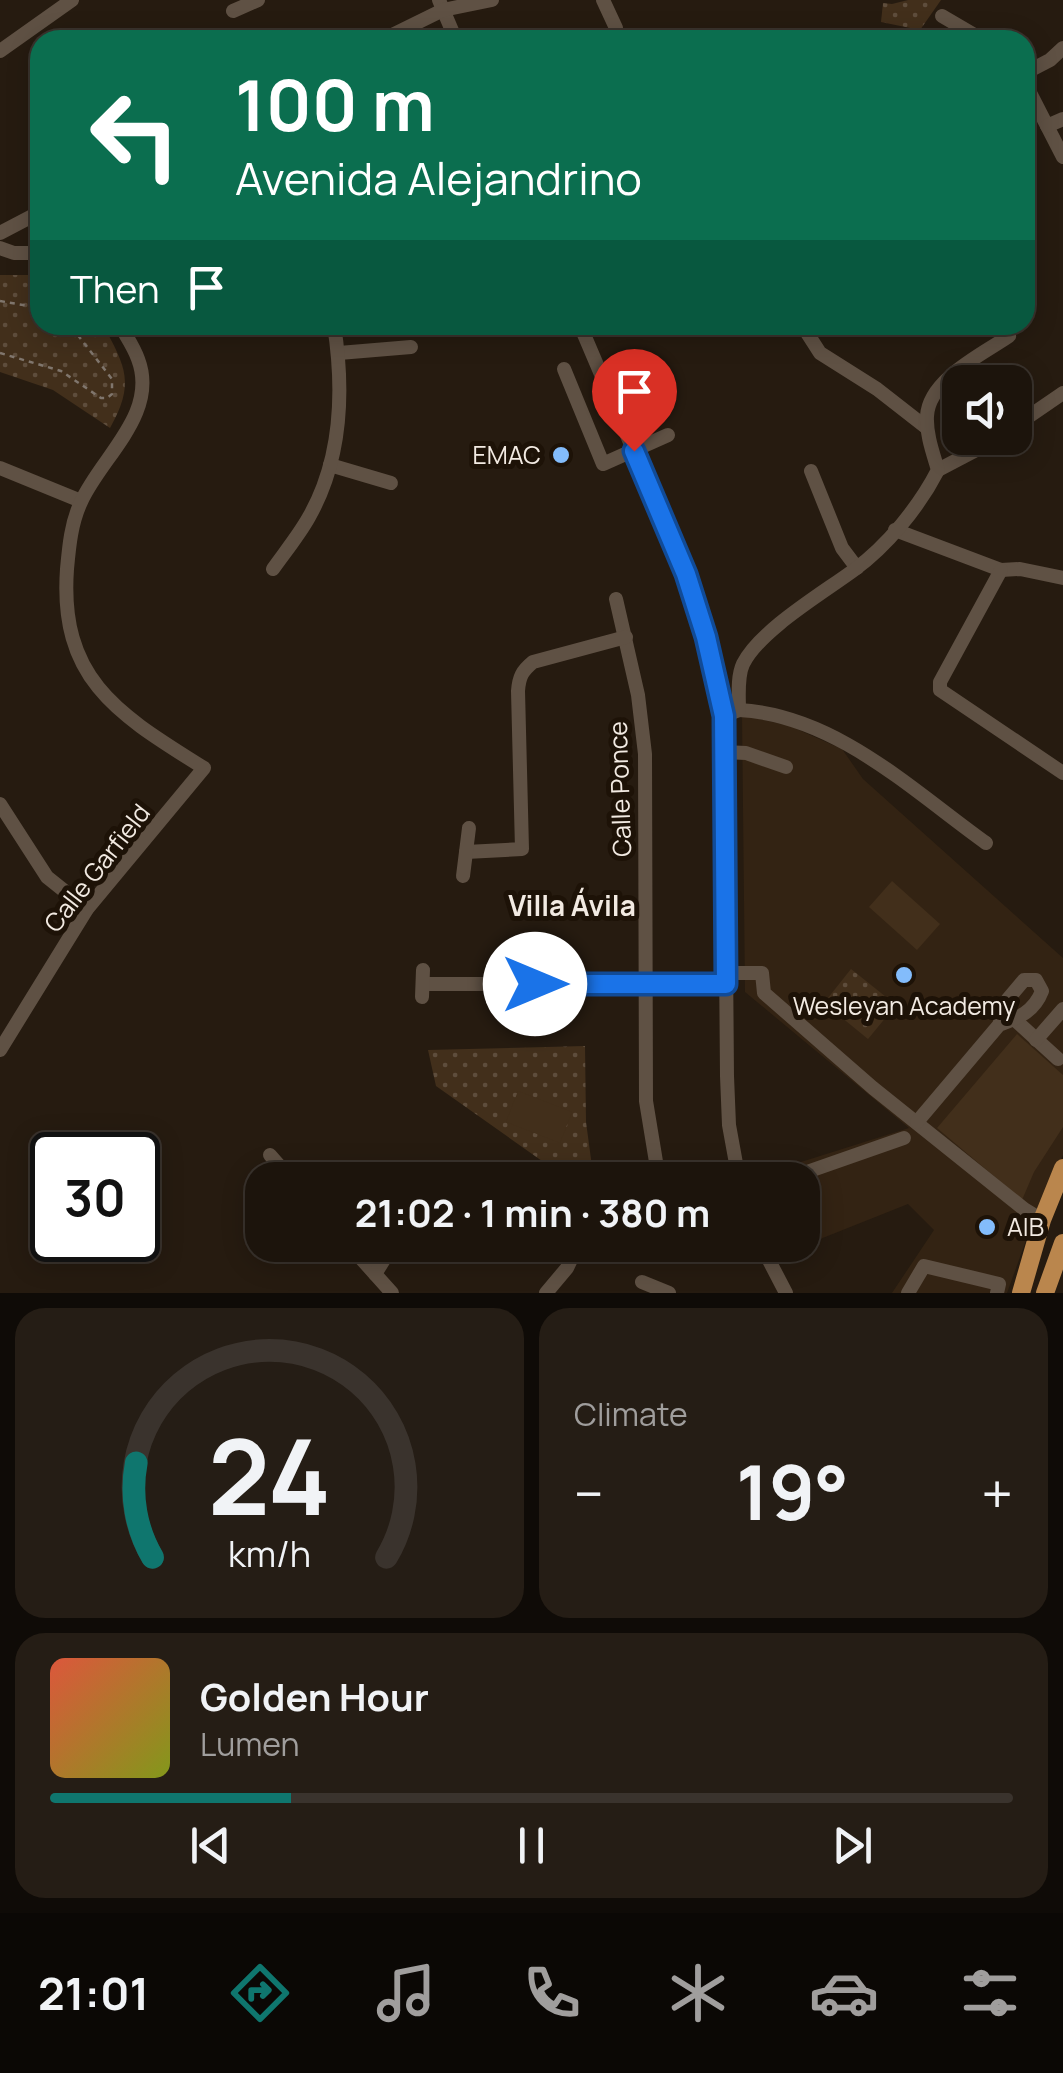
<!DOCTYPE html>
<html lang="en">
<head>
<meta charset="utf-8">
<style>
  :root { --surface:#1c140c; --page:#251d15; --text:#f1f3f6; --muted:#a09e9d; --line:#3a332d; --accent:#0f766e }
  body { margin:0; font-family:Manrope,sans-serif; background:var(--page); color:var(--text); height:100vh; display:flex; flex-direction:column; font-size:38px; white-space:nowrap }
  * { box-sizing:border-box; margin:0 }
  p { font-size:32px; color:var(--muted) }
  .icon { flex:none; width:55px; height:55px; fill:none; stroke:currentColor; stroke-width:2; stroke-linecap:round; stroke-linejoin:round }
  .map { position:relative; height:1293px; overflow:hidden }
  .sheet { display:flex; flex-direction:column; gap:15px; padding:15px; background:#0f0b07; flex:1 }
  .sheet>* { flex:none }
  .banner { position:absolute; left:30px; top:30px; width:1005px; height:305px; border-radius:30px; box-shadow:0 5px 25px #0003,0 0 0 2px var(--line); background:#0b6e4f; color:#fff; overflow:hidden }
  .buttons { position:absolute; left:942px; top:365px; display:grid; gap:20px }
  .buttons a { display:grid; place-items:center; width:90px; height:90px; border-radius:20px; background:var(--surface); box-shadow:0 5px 25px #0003,0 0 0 2px var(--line); font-size:50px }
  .speed { position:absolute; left:30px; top:1132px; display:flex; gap:20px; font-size:50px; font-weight:700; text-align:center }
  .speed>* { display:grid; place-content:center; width:130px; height:130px; border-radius:50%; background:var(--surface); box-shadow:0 5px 25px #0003,0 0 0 2px var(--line); line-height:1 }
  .speed .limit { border:5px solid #111; border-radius:15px; background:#fff; color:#111 }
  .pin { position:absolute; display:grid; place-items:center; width:85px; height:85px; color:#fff; margin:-102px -42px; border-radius:50% 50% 50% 0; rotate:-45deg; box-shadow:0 0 10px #0007 }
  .pin .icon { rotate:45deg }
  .me { position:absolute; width:110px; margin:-55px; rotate:90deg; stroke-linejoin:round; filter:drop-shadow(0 0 8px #0008) }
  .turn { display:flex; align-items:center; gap:35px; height:210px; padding:0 40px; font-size:45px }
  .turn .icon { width:130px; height:130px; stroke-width:2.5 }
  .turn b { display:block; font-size:70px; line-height:85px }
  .then { display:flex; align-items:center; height:95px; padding:0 40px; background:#0003; gap:20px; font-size:38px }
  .big { font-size:75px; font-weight:700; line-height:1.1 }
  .sheet .widget { flex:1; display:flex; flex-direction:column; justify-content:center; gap:15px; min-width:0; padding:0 35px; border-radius:30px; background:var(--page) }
  .sheet .dial { align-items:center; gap:0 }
  .dial svg { height:260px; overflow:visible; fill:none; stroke:var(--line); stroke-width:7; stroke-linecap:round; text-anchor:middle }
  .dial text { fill:var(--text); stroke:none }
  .song { display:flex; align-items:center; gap:30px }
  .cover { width:120px; height:120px; border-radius:15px; background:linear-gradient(135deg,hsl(10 70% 55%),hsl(70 70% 35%)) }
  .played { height:10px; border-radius:5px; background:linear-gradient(90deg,var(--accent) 25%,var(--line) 25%) }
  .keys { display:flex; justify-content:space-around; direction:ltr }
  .heat { display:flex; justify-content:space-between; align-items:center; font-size:55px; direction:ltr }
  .sheet .tiles { flex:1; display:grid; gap:15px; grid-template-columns:1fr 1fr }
  .widget:last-child { grid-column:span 2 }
  .trip { position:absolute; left:245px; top:1162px; width:575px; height:100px; border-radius:30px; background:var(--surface); box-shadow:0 5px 25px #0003,0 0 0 2px var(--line); font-weight:700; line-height:100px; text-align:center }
  .menu { display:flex; height:160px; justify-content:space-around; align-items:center; background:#0b0805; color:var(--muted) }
  .menu .icon { width:70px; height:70px }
  .menu .on { color:var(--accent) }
  .menu b { font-size:45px; color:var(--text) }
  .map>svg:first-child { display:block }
  .built { fill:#332313 }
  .green { fill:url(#green-dots) }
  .pitch { fill:#422f1b }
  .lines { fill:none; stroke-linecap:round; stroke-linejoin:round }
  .path { stroke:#80766d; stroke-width:2.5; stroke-dasharray:5 5; stroke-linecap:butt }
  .minor { stroke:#5f5144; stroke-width:14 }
  .major { stroke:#ba864d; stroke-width:18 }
  .route-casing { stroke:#114b97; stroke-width:25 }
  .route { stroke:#1a73e8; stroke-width:18 }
  .poi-dot { fill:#83bcfb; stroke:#1d1207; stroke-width:4 }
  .labels { text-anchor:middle; stroke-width:10; stroke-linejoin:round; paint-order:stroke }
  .poi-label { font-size:25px; fill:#f2eae2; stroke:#1d1207; text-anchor:end }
  .street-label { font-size:25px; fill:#f2eae2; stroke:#1d1207 }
  .neighbourhood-label { font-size:28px; font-weight:bold; fill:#f2eae2; stroke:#1d1207 }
</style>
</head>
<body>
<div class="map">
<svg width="1063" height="1293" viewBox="0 0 1063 1293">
  <defs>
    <pattern id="green-dots" width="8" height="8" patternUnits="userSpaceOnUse" patternTransform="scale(2.5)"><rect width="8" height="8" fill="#422f1b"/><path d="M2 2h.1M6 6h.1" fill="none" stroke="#5e4d3c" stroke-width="1.8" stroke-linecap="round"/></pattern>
  </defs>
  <rect width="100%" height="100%" fill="#261b10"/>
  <!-- built -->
  <polygon class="built" points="742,715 790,726 842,749 863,779 1063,958 1063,1155 1033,1221 1007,1293 892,1293 934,1230 908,1204 780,1255 777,1245 802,1245 802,1180 754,1180 753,1177 909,1128 745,992"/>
  <!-- green -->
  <g class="green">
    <polygon points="908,0 941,0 920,30 881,22 883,3 892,4"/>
    <path d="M0,275H40V325H103C126,367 135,384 110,428L53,390L0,372Z"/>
    <polygon points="851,969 896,1005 868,1039 824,1003"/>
    <polygon points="585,1046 586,1122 593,1174 588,1180 569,1180 436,1086 428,1050"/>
  </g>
  <!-- pitch -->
  <g class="pitch">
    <polygon points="892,881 940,924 917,950 869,907"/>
    <polygon points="1017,1034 1063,1075 1063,1127 1034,1172 1022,1200 937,1128"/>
    <polygon points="518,1091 572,1112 560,1143 506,1122"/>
  </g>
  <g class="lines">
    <!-- path -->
    <g class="path">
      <polyline points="0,301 40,308"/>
      <polyline points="0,353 61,371 101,398 107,398 112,394 112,379 70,325"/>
    </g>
    <!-- minor -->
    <g class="minor">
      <polyline points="439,0 456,40"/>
      <polyline points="603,0 616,28"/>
      <polyline points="233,11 258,0"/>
      <polyline points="942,16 983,40"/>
      <polyline points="382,40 443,10 492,0"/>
      <polyline points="0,51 72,0"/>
      <polyline points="1025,73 1050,60 1063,48"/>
      <polyline points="1025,83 1063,157"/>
      <polyline points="1047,126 1063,119"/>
      <polyline points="0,233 40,212"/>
      <polyline points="0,248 14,253 40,253"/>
      <polyline points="580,325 686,574 706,637 724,716 727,1076 729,1125 739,1180"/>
      <polyline points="802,325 820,353 877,389 927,428"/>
      <polyline points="339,353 411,347"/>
      <polyline points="564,369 603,464 668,435"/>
      <polyline points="1015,426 1063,393"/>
      <polyline points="330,465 391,483"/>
      <polyline points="0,468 81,501"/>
      <polyline points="938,470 999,438"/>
      <polyline points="811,471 842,548 857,568"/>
      <polyline points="895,530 1001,570 1020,569 1063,578"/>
      <path d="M273,569C285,552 299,535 309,517C342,459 344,389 334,325"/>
      <polyline points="1001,570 940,682 940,690 1063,773"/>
      <polyline points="616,599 638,695 645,754 646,1101 659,1180"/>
      <path d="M739,710C835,715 912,790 986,843"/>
      <path d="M724,716L739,710C739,696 737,677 743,664C760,630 823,593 854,570C887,546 919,507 938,470C933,453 926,434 927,416C929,379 983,354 1009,336L1004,325"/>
      <polyline points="724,752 746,753 786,767"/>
      <polyline points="0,804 47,877 87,909"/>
      <path d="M466,852L522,849L518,691C519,677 522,671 533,662L626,637"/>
      <polyline points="463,876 469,828"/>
      <polyline points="726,973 762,973 764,993 873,1088 1024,1209 1042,1220"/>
      <polyline points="423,984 726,984"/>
      <polyline points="422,997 423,970"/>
      <polyline points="1014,1019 1058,1059"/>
      <polyline points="1036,1040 1063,1009"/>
      <path d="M0,1050L87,909L204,768C120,715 59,681 67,569C69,547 71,523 81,502C101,457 159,414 138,359C134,347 126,336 120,325"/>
      <path d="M917,1122L999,1025L1008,999L1024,980H1036L1042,991C1034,1012 1018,1018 999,1025"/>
      <polyline points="270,1155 292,1180"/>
      <polyline points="634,1180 658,1175"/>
      <polyline points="784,1180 904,1138"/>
      <polyline points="349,1245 392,1293"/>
      <polyline points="761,1245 786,1293"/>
      <polyline points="375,1274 385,1258 401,1245"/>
      <polyline points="642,1282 669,1293"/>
      <polyline points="546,1293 567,1268 578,1245"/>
      <polyline points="908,1293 924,1266 999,1284 997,1293"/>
    </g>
    <!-- major -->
    <g class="major">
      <polyline points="1021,1293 1042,1220 1063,1168"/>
      <polyline points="1045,1293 1063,1243"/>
    </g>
  </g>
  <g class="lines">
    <defs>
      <polyline id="route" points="535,984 726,984 724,716 706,637 686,574 634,451"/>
    </defs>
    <!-- route casing -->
    <use href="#route" class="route-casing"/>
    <!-- route -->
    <use href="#route" class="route"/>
  </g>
  <!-- markers -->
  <g class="poi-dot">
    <circle cx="561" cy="455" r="10"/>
    <circle cx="904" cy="975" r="10"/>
    <circle cx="987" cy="1227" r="10"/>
  </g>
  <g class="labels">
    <!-- poi labels -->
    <g class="poi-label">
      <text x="541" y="464">EMAC</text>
      <text x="904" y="1015" text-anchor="middle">Wesleyan Academy</text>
      <text x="1007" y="1236" text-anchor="start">AIB</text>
    </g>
    <!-- street labels -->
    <g class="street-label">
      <text transform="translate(620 789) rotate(-92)" y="9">Calle Ponce</text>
      <text transform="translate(97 868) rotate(-52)" y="9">Calle Garfield</text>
    </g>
    <!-- neighbourhood labels -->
    <g class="neighbourhood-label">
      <text x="572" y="916">Villa Ávila</text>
    </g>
  </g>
</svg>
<div class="buttons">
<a><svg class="icon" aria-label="sound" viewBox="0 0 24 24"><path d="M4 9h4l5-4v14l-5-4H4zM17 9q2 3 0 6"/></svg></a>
</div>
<div class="speed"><div class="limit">30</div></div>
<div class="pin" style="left:634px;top:451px;background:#d93025"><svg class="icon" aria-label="arrive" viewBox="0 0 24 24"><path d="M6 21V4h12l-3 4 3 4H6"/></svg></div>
<svg class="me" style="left:535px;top:984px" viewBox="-20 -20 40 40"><circle r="19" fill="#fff"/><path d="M0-13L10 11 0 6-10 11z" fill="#1a73e8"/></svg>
<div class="trip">21:02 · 1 min · 380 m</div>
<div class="banner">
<div class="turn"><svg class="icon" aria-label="left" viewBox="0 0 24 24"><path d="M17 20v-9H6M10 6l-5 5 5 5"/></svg><div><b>100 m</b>Avenida Alejandrino</div></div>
<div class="then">Then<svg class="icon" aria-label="arrive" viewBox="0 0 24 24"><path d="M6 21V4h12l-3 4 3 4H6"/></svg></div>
</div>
</div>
<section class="sheet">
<div class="tiles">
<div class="widget dial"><svg viewBox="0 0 100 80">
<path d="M14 69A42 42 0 1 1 86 69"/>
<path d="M14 69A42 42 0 0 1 9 40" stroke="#0f766e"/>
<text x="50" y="56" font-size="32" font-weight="700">24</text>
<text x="50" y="72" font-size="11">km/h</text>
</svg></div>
<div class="widget"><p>Climate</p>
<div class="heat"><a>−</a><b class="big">19°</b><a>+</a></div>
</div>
<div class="widget">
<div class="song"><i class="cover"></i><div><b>Golden Hour</b><p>Lumen</p></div></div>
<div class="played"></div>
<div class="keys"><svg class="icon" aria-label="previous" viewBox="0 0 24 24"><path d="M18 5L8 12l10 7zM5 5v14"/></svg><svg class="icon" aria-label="pause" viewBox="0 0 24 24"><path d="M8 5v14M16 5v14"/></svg><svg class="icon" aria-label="next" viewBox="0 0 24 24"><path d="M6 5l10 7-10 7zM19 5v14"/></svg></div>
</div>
</div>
</section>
<nav class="menu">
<b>21:01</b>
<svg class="icon on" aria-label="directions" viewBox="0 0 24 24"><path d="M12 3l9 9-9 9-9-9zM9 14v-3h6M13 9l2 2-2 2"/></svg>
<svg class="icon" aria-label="music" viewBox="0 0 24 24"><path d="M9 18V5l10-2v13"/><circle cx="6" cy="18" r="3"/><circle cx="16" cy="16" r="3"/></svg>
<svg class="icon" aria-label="phone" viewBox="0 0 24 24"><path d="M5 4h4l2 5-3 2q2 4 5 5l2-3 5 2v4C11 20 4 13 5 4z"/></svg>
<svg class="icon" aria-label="climate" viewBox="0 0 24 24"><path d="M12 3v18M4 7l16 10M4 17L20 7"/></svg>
<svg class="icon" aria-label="car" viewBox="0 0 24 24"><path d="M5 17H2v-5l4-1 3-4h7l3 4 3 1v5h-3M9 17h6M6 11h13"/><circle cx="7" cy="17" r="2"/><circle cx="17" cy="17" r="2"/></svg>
<svg class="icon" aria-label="filters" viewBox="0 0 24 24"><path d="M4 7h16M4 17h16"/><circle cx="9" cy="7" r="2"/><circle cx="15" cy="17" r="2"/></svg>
</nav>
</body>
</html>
